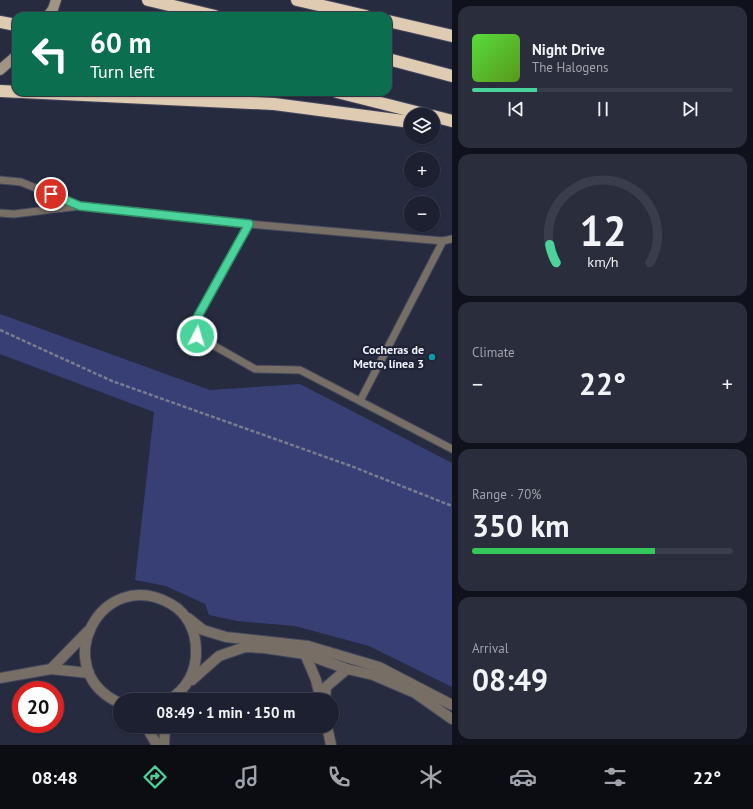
<!DOCTYPE html>
<html lang="en">
<head>
<meta charset="utf-8">
<style>
  :root { --surface:#1c2030; --page:#292d3c; --text:#f1f3f6; --muted:#a0a3ab; --line:#3a3e4c; --accent:#4ad49c }
  body { margin:0; font-family:"PT Sans",sans-serif; background:var(--page); color:var(--text); height:100vh; display:flex; flex-direction:column; font-size:15px; white-space:nowrap }
  * { box-sizing:border-box; margin:0 }
  p { font-size:13px; color:var(--muted) }
  .icon { flex:none; width:22px; height:22px; fill:none; stroke:currentColor; stroke-width:2; stroke-linecap:round; stroke-linejoin:round }
  .map { position:relative; flex:1; overflow:hidden }
  .details { display:flex; flex-direction:column; gap:6px; padding:6px; background:#0f121a; width:301px }
  .details>* { flex:none }
  .guide { position:absolute; left:12px; top:12px; width:380px; height:84px; border-radius:12px; box-shadow:0 1px 3px #0004,0 0 0 1px var(--line); background:#0b6e4f; color:#fff; overflow:hidden }
  .fabs { position:absolute; left:404px; top:108px; display:grid; gap:8px }
  .fabs a { display:grid; place-items:center; width:36px; height:36px; border-radius:50%; background:var(--surface); box-shadow:0 1px 3px #0004,0 0 0 1px var(--line); font-size:20px }
  .speed { position:absolute; left:12px; top:681px; display:flex; gap:8px; font-size:20px; font-weight:700; text-align:center }
  .speed>* { display:grid; place-content:center; width:52px; height:52px; border-radius:50%; background:var(--surface); box-shadow:0 1px 3px #0004,0 0 0 1px var(--line); line-height:1 }
  .speed .limit { border:6px solid #d22; background:#fff; color:#111 }
  .pin { position:absolute; display:grid; place-items:center; width:34px; height:34px; color:#fff; margin:-17px; border:2px solid #fff; border-radius:50%; box-shadow:0 1px 4px #0007 }
  .me { position:absolute; width:44px; margin:-22px; rotate:5deg; stroke-linejoin:round; filter:drop-shadow(0 0 3px #0008) }
  .turn { display:flex; align-items:center; gap:14px; height:84px; padding:0 12px; font-size:18px }
  .turn .icon { width:52px; height:52px; stroke-width:2.5 }
  .turn b { display:block; font-size:28px; line-height:34px }
  .big { font-size:30px; font-weight:700; line-height:1.1 }
  .details .card { flex:1; display:flex; flex-direction:column; justify-content:center; gap:6px; min-width:0; padding:0 14px; border-radius:12px; background:var(--page) }
  .details .dial { align-items:center; gap:0 }
  .dial svg { height:104px; overflow:visible; fill:none; stroke:var(--line); stroke-width:7; stroke-linecap:round; text-anchor:middle }
  .dial text { fill:var(--text); stroke:none }
  .song { display:flex; align-items:center; gap:12px }
  .cover { width:48px; height:48px; border-radius:6px; background:linear-gradient(135deg,hsl(110 70% 55%),hsl(90 70% 35%)) }
  .played { height:4px; border-radius:2px; background:linear-gradient(90deg,var(--accent) 25%,var(--line) 25%) }
  .keys { display:flex; justify-content:space-around; direction:ltr }
  .heat { display:flex; justify-content:space-between; align-items:center; font-size:22px; direction:ltr }
  .charge { height:6px; border-radius:3px; background:linear-gradient(90deg,#34c759 70%,var(--line) 0) }
  .trip { position:absolute; left:113px; top:693px; width:226px; height:40px; border-radius:20px; background:var(--surface); box-shadow:0 1px 3px #0004,0 0 0 1px var(--line); font-weight:700; line-height:40px; text-align:center }
  .tabs { display:flex; height:64px; justify-content:space-around; align-items:center; background:#0b0d13; color:var(--muted) }
  .tabs .icon { width:28px; height:28px }
  .tabs .selected { color:var(--accent) }
  .tabs b { font-size:18px; color:var(--text) }
  main { display:flex; flex:1; min-height:0 }
  .map>svg:first-child { display:block }
  .green { fill:#383f74 }
  .lines { fill:none; stroke-linecap:round; stroke-linejoin:round }
  .lane-casing { stroke:#42475b; stroke-width:9 }
  .street-casing { stroke:#42475b; stroke-width:12 }
  .secondary-casing { stroke:#42475b; stroke-width:12 }
  .highway-casing { stroke:#42475b; stroke-width:14 }
  .path { stroke:#787c8e; stroke-width:2.5; stroke-dasharray:4 2; stroke-linecap:butt }
  .lane { stroke:#776e65; stroke-width:7 }
  .street { stroke:#776e65; stroke-width:10 }
  .secondary { stroke:#a19484; stroke-width:10 }
  .highway { stroke:#dfcab2; stroke-width:12 }
  .route-casing { stroke:#308a65; stroke-width:10 }
  .route { stroke:#4ad49c; stroke-width:7 }
  .culture-dot { fill:#0f9aa8; stroke:#1d2136; stroke-width:1.5 }
  .labels { text-anchor:middle; stroke-width:4; stroke-linejoin:round; paint-order:stroke }
  .poi-label { font-size:12px; font-weight:bold; fill:#eff2fe; stroke:#1d2136; text-anchor:end }
</style>
</head>
<body>
<main>
<div class="map">
<svg width="452" height="745" viewBox="0 0 452 745">
  <rect width="100%" height="100%" fill="#262b40"/>
  <!-- green -->
  <polygon class="green" points="0,314 210,390 300,384 452,463 452,687 369,646 295,626 237,621 209,615 205,604 166,586 135,580 154,412 0,354"/>
  <g class="lines">
    <defs>
      <g id="lane">
        <polyline points="0,180 21,182 79,206"/>
        <polyline points="0,213 14,214 80,206 249,224 443,241 452,239"/>
        <polyline points="249,224 198,316 197,336 255,369 300,370 452,449"/>
        <polyline points="360,401 443,241"/>
      </g>
      <g id="street">
        <polyline points="188,618 203,630 226,637 308,646 379,667 452,705"/>
        <polyline points="305,654 316,680 321,700"/>
        <polyline points="51,669 88,631"/>
        <polyline points="0,678 51,669 89,673"/>
        <polyline points="192,680 219,656 245,647 264,648 305,654 347,669 373,675 415,693 452,719"/>
        <polyline points="325,700 326,687 347,669"/>
        <path d="M120,703C47,671 100,564 171,604C187,613 196,631 196,650C197,670 187,690 168,700"/>
        <polyline points="146,726 157,745"/>
        <polyline points="327,726 331,745"/>
        <polyline points="164,745 165,726"/>
      </g>
      <g id="secondary">
        <polyline points="48,16 53,9 56,0"/>
        <polyline points="0,70 16,56"/>
      </g>
      <g id="highway">
        <polyline points="148,0 215,16"/>
        <polyline points="297,0 366,16"/>
        <polyline points="388,21 452,36"/>
        <polyline points="0,22 16,25"/>
        <polyline points="388,59 452,76"/>
        <polyline points="0,91 274,104 411,122"/>
        <polyline points="337,92 428,115"/>
        <polyline points="433,116 452,121"/>
      </g>
    </defs>
    <!-- lane casing -->
    <use href="#lane" class="lane-casing"/>
    <!-- street casing -->
    <use href="#street" class="street-casing"/>
    <!-- secondary casing -->
    <use href="#secondary" class="secondary-casing"/>
    <!-- highway casing -->
    <use href="#highway" class="highway-casing"/>
    <!-- path -->
    <polyline class="path" points="0,330 112,381 351,466 452,506"/>
    <!-- lane -->
    <use href="#lane" class="lane"/>
    <!-- street -->
    <use href="#street" class="street"/>
    <!-- secondary -->
    <use href="#secondary" class="secondary"/>
    <!-- highway -->
    <use href="#highway" class="highway"/>
  </g>
  <g class="lines">
    <defs>
      <polyline id="route" points="51,194 80,206 249,224 198,316 197,336"/>
    </defs>
    <!-- route casing -->
    <use href="#route" class="route-casing"/>
    <!-- route -->
    <use href="#route" class="route"/>
  </g>
  <!-- markers -->
  <circle class="culture-dot" cx="432" cy="357" r="4"/>
  <g class="labels">
    <!-- poi labels -->
    <g class="poi-label">
      <text x="424" y="354">Cocheras de<tspan x="424" dy="14">Metro, línea 3</tspan></text>
    </g>
  </g>
</svg>
<div class="fabs">
<a><svg class="icon" aria-label="layers" viewBox="0 0 24 24"><path d="M12 4l9 5-9 5-9-5zM3 14l9 5 9-5"/></svg></a>
<a>+</a>
<a>−</a>
</div>
<div class="speed"><div class="limit">20</div></div>
<div class="pin" style="left:51px;top:194px;background:#d93025"><svg class="icon" aria-label="arrive" viewBox="0 0 24 24"><path d="M6 21V4h12l-3 4 3 4H6"/></svg></div>
<svg class="me" style="left:197px;top:336px" viewBox="-20 -20 40 40"><circle r="17" fill="#4ad49c" stroke="#fff" stroke-width="3"/><path d="M0-11L8 9 0 5-8 9z" fill="#fff"/></svg>
<div class="trip">08:49 · 1 min · 150 m</div>
<div class="guide">
<div class="turn"><svg class="icon" aria-label="left" viewBox="0 0 24 24"><path d="M17 20v-9H6M10 6l-5 5 5 5"/></svg><div><b>60 m</b>Turn left</div></div>
</div>
</div>
<section class="details">
<div class="card">
<div class="song"><i class="cover"></i><div><b>Night Drive</b><p>The Halogens</p></div></div>
<div class="played"></div>
<div class="keys"><svg class="icon" aria-label="previous" viewBox="0 0 24 24"><path d="M18 5L8 12l10 7zM5 5v14"/></svg><svg class="icon" aria-label="pause" viewBox="0 0 24 24"><path d="M8 5v14M16 5v14"/></svg><svg class="icon" aria-label="next" viewBox="0 0 24 24"><path d="M6 5l10 7-10 7zM19 5v14"/></svg></div>
</div>
<div class="card dial"><svg viewBox="0 0 100 80">
<path d="M14 69A42 42 0 1 1 86 69"/>
<path d="M14 69A42 42 0 0 1 9 55" stroke="#4ad49c"/>
<text x="50" y="56" font-size="32" font-weight="700">12</text>
<text x="50" y="72" font-size="11">km/h</text>
</svg></div>
<div class="card"><p>Climate</p>
<div class="heat"><a>−</a><b class="big">22°</b><a>+</a></div>
</div>
<div class="card"><p>Range · 70%</p><b class="big">350 km</b><div class="charge"></div></div>
<div class="card"><p>Arrival</p><b class="big">08:49</b></div>
</section>
</main>
<nav class="tabs">
<b>08:48</b>
<svg class="icon selected" aria-label="directions" viewBox="0 0 24 24"><path d="M12 3l9 9-9 9-9-9zM9 14v-3h6M13 9l2 2-2 2"/></svg>
<svg class="icon" aria-label="music" viewBox="0 0 24 24"><path d="M9 18V5l10-2v13"/><circle cx="6" cy="18" r="3"/><circle cx="16" cy="16" r="3"/></svg>
<svg class="icon" aria-label="phone" viewBox="0 0 24 24"><path d="M5 4h4l2 5-3 2q2 4 5 5l2-3 5 2v4C11 20 4 13 5 4z"/></svg>
<svg class="icon" aria-label="climate" viewBox="0 0 24 24"><path d="M12 3v18M4 7l16 10M4 17L20 7"/></svg>
<svg class="icon" aria-label="car" viewBox="0 0 24 24"><path d="M5 17H2v-5l4-1 3-4h7l3 4 3 1v5h-3M9 17h6M6 11h13"/><circle cx="7" cy="17" r="2"/><circle cx="17" cy="17" r="2"/></svg>
<svg class="icon" aria-label="filters" viewBox="0 0 24 24"><path d="M4 7h16M4 17h16"/><circle cx="9" cy="7" r="2"/><circle cx="15" cy="17" r="2"/></svg>
<b>22°</b>
</nav>
</body>
</html>
